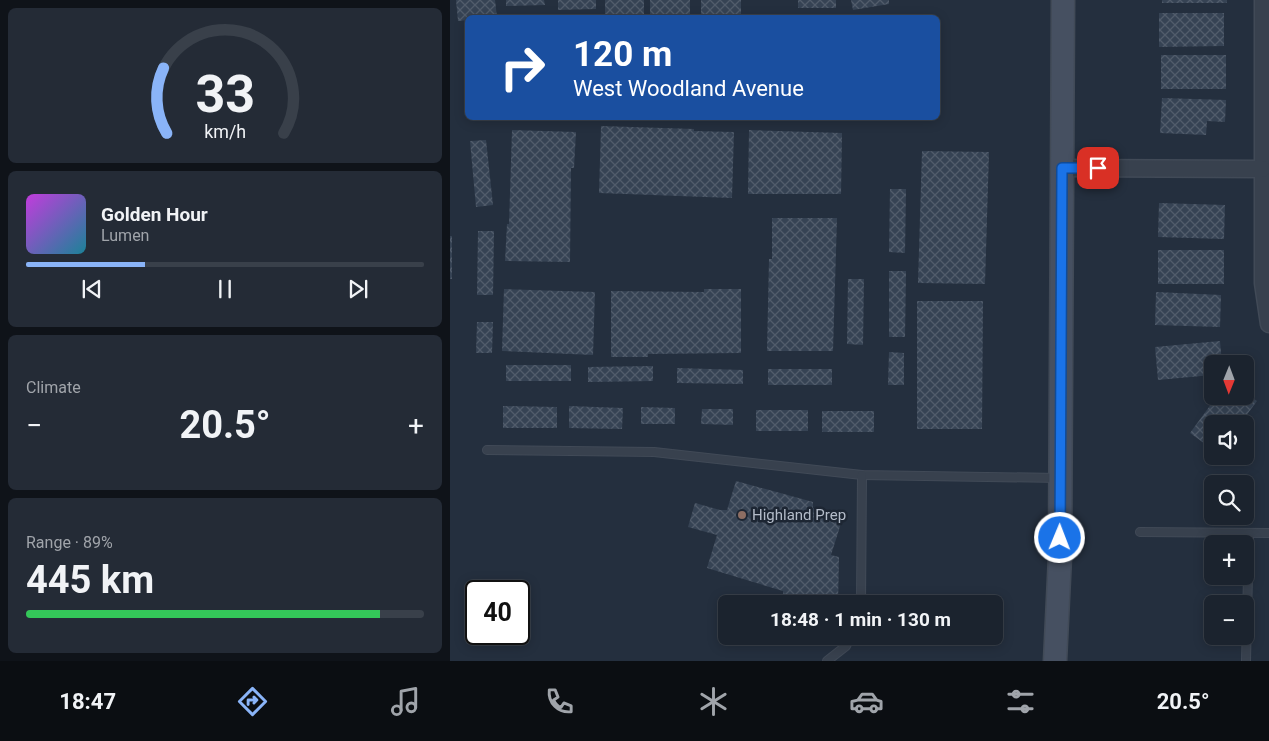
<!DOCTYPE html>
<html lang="en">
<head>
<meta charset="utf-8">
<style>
  :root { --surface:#1b232e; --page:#242b36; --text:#f1f3f6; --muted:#a0a4aa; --line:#39404a; --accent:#8ab4f8 }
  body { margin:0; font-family:Roboto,sans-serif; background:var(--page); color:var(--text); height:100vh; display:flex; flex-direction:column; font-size:19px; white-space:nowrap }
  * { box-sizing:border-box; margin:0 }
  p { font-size:16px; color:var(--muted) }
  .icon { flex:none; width:28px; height:28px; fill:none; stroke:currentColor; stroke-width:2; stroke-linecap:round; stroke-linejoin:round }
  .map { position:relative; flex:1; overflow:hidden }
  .details { display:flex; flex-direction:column; gap:8px; padding:8px; background:#0f1319; width:450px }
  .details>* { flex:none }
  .guide { position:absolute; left:15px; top:15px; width:475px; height:105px; border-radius:8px; box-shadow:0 2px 12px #0003,0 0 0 1px var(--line); background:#1a4fa0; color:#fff; overflow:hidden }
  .needle { width:32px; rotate:181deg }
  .tools { position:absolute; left:754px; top:355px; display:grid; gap:10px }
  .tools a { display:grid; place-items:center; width:50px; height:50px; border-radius:8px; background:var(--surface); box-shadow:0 2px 12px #0003,0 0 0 1px var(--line); font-size:25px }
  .speed { position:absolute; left:15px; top:580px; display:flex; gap:10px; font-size:25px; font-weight:700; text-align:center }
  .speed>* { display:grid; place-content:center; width:65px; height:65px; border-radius:50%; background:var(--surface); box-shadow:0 2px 12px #0003,0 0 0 1px var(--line); line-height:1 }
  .speed .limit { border:2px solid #111; border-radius:8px; background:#fff; color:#111 }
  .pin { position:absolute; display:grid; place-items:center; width:42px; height:42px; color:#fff; margin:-21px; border-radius:10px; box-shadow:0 2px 8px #0006 }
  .me { position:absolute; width:55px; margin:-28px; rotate:1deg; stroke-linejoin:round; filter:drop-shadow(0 0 4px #0008) }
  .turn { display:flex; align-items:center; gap:18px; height:105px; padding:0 25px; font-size:22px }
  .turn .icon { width:65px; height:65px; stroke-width:2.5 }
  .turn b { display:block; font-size:35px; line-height:42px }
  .big { font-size:38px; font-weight:700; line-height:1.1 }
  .details .card { flex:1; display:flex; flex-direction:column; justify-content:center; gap:8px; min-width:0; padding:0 18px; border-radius:8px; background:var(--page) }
  .details .dial { align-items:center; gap:0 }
  .dial svg { height:130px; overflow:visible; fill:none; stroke:var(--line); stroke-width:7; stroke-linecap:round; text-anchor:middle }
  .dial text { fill:var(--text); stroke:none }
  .song { display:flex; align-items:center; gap:15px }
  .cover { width:60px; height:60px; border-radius:8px; background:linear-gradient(135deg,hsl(290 70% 55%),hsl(190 70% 35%)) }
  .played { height:5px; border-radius:2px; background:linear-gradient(90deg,var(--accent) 30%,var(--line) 30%) }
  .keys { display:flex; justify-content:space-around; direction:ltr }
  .heat { display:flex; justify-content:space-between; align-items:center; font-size:28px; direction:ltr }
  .charge { height:8px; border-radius:4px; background:linear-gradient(90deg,#34c759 89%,var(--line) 0) }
  .trip { position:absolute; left:268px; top:595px; width:285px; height:50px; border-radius:8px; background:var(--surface); box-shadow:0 2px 12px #0003,0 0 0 1px var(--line); font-weight:700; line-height:50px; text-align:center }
  .dock { display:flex; height:80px; justify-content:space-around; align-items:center; background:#0b0e12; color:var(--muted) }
  .dock .icon { width:35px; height:35px }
  .dock .on { color:var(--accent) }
  .dock b { font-size:22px; color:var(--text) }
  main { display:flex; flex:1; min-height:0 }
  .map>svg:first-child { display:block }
  .building { fill:url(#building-cross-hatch) }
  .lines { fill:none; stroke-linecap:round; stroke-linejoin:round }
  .lane-casing { stroke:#414a57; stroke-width:10 }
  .street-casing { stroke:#414a57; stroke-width:19 }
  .secondary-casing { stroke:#414a57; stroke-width:25 }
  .lane { stroke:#38414e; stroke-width:8 }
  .street { stroke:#38414e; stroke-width:16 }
  .secondary { stroke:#465061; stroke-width:22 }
  .route-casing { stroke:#114b97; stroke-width:12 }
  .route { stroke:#1a73e8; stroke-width:9 }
  .education-dot { fill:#8d6e63; stroke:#1d2633; stroke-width:2 }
  .labels { text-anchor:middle; stroke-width:5; stroke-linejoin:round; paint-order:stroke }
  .poi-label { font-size:15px; fill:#b4bcc9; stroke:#1d2633; text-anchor:start }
</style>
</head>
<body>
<main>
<section class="details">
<div class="card dial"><svg viewBox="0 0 100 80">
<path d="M14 69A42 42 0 1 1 86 69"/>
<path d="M14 69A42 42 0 0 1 12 29" stroke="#8ab4f8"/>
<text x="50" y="56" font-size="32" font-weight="700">33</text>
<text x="50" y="72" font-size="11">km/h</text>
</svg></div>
<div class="card">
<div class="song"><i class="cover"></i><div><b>Golden Hour</b><p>Lumen</p></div></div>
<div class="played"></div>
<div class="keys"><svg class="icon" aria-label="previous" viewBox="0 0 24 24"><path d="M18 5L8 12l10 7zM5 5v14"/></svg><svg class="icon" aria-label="pause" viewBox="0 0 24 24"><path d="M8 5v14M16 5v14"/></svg><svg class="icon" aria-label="next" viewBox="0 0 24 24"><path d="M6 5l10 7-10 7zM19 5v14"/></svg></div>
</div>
<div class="card"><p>Climate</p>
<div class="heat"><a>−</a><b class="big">20.5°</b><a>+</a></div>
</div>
<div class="card"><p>Range · 89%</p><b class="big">445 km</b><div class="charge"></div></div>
</section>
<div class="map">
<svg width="819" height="661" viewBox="0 0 819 661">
  <defs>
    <pattern id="building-cross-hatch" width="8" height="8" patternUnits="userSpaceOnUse" patternTransform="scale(1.25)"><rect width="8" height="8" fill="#364354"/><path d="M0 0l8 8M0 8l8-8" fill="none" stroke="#515c6b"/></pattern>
  </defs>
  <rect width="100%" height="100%" fill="#242f3e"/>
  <!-- building -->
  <g class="building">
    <polygon points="6,0 45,0 47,17 18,18 18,20 8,21"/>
    <polygon points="56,0 94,0 95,5 56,6"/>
    <polygon points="108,0 146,0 146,9 108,10"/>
    <rect x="155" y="0" width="39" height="18"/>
    <rect x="200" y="0" width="40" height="17"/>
    <rect x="251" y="0" width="40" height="18"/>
    <rect x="348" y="0" width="38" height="8"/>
    <polygon points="401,0 439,0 439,4 403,10"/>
    <rect x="712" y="0" width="65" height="3"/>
    <polygon points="709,13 774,13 774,46 709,47"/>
    <rect x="711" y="55" width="65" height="34"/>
    <polygon points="712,98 776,100 775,122 757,121 756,135 710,133"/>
    <polygon points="151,126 244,129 244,131 284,132 282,198 149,193"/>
    <polygon points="62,130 126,132 124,168 121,168 120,262 55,261 57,224 59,224"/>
    <polygon points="299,130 392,133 391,194 298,194"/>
    <polygon points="36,140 43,205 26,207 20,141"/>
    <polygon points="472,151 539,152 535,284 468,283"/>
    <polygon points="440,189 456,189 455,253 439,252"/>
    <polygon points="709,203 775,205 774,239 708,237"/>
    <polygon points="322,218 387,218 383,351 317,351 319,259 322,259"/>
    <polygon points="28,231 44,231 43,295 27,295"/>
    <rect x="0" y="236" width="2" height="43"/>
    <rect x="708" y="250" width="66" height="34"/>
    <polygon points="439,271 456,271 455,337 439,337"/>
    <polygon points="398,279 414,279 413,345 397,344"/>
    <polygon points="54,289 145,292 143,355 52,351"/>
    <polygon points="254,289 291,289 291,353 198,354 198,357 161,357 161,291 254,292"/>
    <polygon points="706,292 771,295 770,327 705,325"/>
    <polygon points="467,301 533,301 532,429 467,429"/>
    <polygon points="27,322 43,322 42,353 26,353"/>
    <polygon points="770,341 772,364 762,364 762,375 708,380 705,347"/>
    <polygon points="439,352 454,353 454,385 438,385"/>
    <rect x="56" y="365" width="65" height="16"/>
    <polygon points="203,366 203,381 138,382 138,367"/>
    <polygon points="227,368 293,370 293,384 227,383"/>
    <rect x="318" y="369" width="64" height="16"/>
    <polygon points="795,393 807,401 790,424 762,424 762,449 740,433 767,396 795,396"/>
    <polygon points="53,406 107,407 107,428 53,428"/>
    <polygon points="119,406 173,408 172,429 119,428"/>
    <polygon points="191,407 225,408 225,424 191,424"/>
    <polygon points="252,409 283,409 283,425 251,424"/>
    <rect x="306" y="410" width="52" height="21"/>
    <rect x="372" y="411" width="52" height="21"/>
    <polygon points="286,481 363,502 363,508 393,517 381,555 389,557 388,604 334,604 333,591 257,568 267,535 238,527 245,503 270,510 277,510"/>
  </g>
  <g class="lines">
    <defs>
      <g id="lane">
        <polyline points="37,450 204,452 412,475 609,478"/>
        <polyline points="690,532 819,533"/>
        <polyline points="411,604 412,475"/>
        <polyline points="377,661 396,646 401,636"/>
        <polyline points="796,661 799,533"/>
      </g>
      <g id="street">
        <polyline points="813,0 813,283 819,324"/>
        <polyline points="612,168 812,169"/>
      </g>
      <polyline id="secondary" points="605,661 610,557 613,0"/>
    </defs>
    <!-- lane casing -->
    <use href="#lane" class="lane-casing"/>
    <!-- street casing -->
    <use href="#street" class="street-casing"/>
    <!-- secondary casing -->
    <use href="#secondary" class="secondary-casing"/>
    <!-- lane -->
    <use href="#lane" class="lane"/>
    <!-- street -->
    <use href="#street" class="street"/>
    <!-- secondary -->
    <use href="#secondary" class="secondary"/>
  </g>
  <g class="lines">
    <defs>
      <polyline id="route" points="610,538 612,168 648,168"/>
    </defs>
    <!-- route casing -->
    <use href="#route" class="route-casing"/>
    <!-- route -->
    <use href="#route" class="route"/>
  </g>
  <!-- markers -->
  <circle class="education-dot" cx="292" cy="515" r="5"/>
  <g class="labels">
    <!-- poi labels -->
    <g class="poi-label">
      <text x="302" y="520">Highland Prep</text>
    </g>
  </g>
</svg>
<div class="tools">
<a><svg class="needle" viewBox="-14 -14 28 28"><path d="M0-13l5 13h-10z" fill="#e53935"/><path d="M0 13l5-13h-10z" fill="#a0a4aa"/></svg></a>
<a><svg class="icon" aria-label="sound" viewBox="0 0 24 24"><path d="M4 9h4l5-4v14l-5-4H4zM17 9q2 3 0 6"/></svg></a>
<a><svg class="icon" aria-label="search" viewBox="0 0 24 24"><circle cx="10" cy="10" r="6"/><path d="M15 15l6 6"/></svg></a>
<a>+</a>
<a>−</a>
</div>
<div class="speed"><div class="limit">40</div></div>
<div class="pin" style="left:648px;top:168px;background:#d93025"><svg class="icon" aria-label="arrive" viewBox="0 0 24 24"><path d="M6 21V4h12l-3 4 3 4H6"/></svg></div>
<svg class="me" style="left:610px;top:538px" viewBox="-20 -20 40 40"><circle r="17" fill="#1a73e8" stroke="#fff" stroke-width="3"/><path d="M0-11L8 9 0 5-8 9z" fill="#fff"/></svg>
<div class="trip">18:48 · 1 min · 130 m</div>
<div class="guide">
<div class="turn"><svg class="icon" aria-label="right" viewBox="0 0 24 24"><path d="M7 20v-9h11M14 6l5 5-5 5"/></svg><div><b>120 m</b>West Woodland Avenue</div></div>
</div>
</div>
</main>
<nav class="dock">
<b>18:47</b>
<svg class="icon on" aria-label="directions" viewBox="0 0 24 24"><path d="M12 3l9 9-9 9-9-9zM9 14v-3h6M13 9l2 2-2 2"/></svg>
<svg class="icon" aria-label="music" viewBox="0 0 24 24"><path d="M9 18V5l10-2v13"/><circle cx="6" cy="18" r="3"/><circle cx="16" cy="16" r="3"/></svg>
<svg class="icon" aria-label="phone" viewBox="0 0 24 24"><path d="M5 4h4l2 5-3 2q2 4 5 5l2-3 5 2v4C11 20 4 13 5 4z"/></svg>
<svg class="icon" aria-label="climate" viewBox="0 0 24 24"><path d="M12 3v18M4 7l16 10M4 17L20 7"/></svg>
<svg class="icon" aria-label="car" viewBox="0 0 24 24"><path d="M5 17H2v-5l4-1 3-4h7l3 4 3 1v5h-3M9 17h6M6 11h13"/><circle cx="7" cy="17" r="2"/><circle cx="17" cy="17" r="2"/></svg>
<svg class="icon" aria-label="filters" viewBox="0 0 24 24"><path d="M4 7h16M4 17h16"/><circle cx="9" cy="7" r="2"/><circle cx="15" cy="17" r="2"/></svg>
<b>20.5°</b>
</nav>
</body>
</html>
